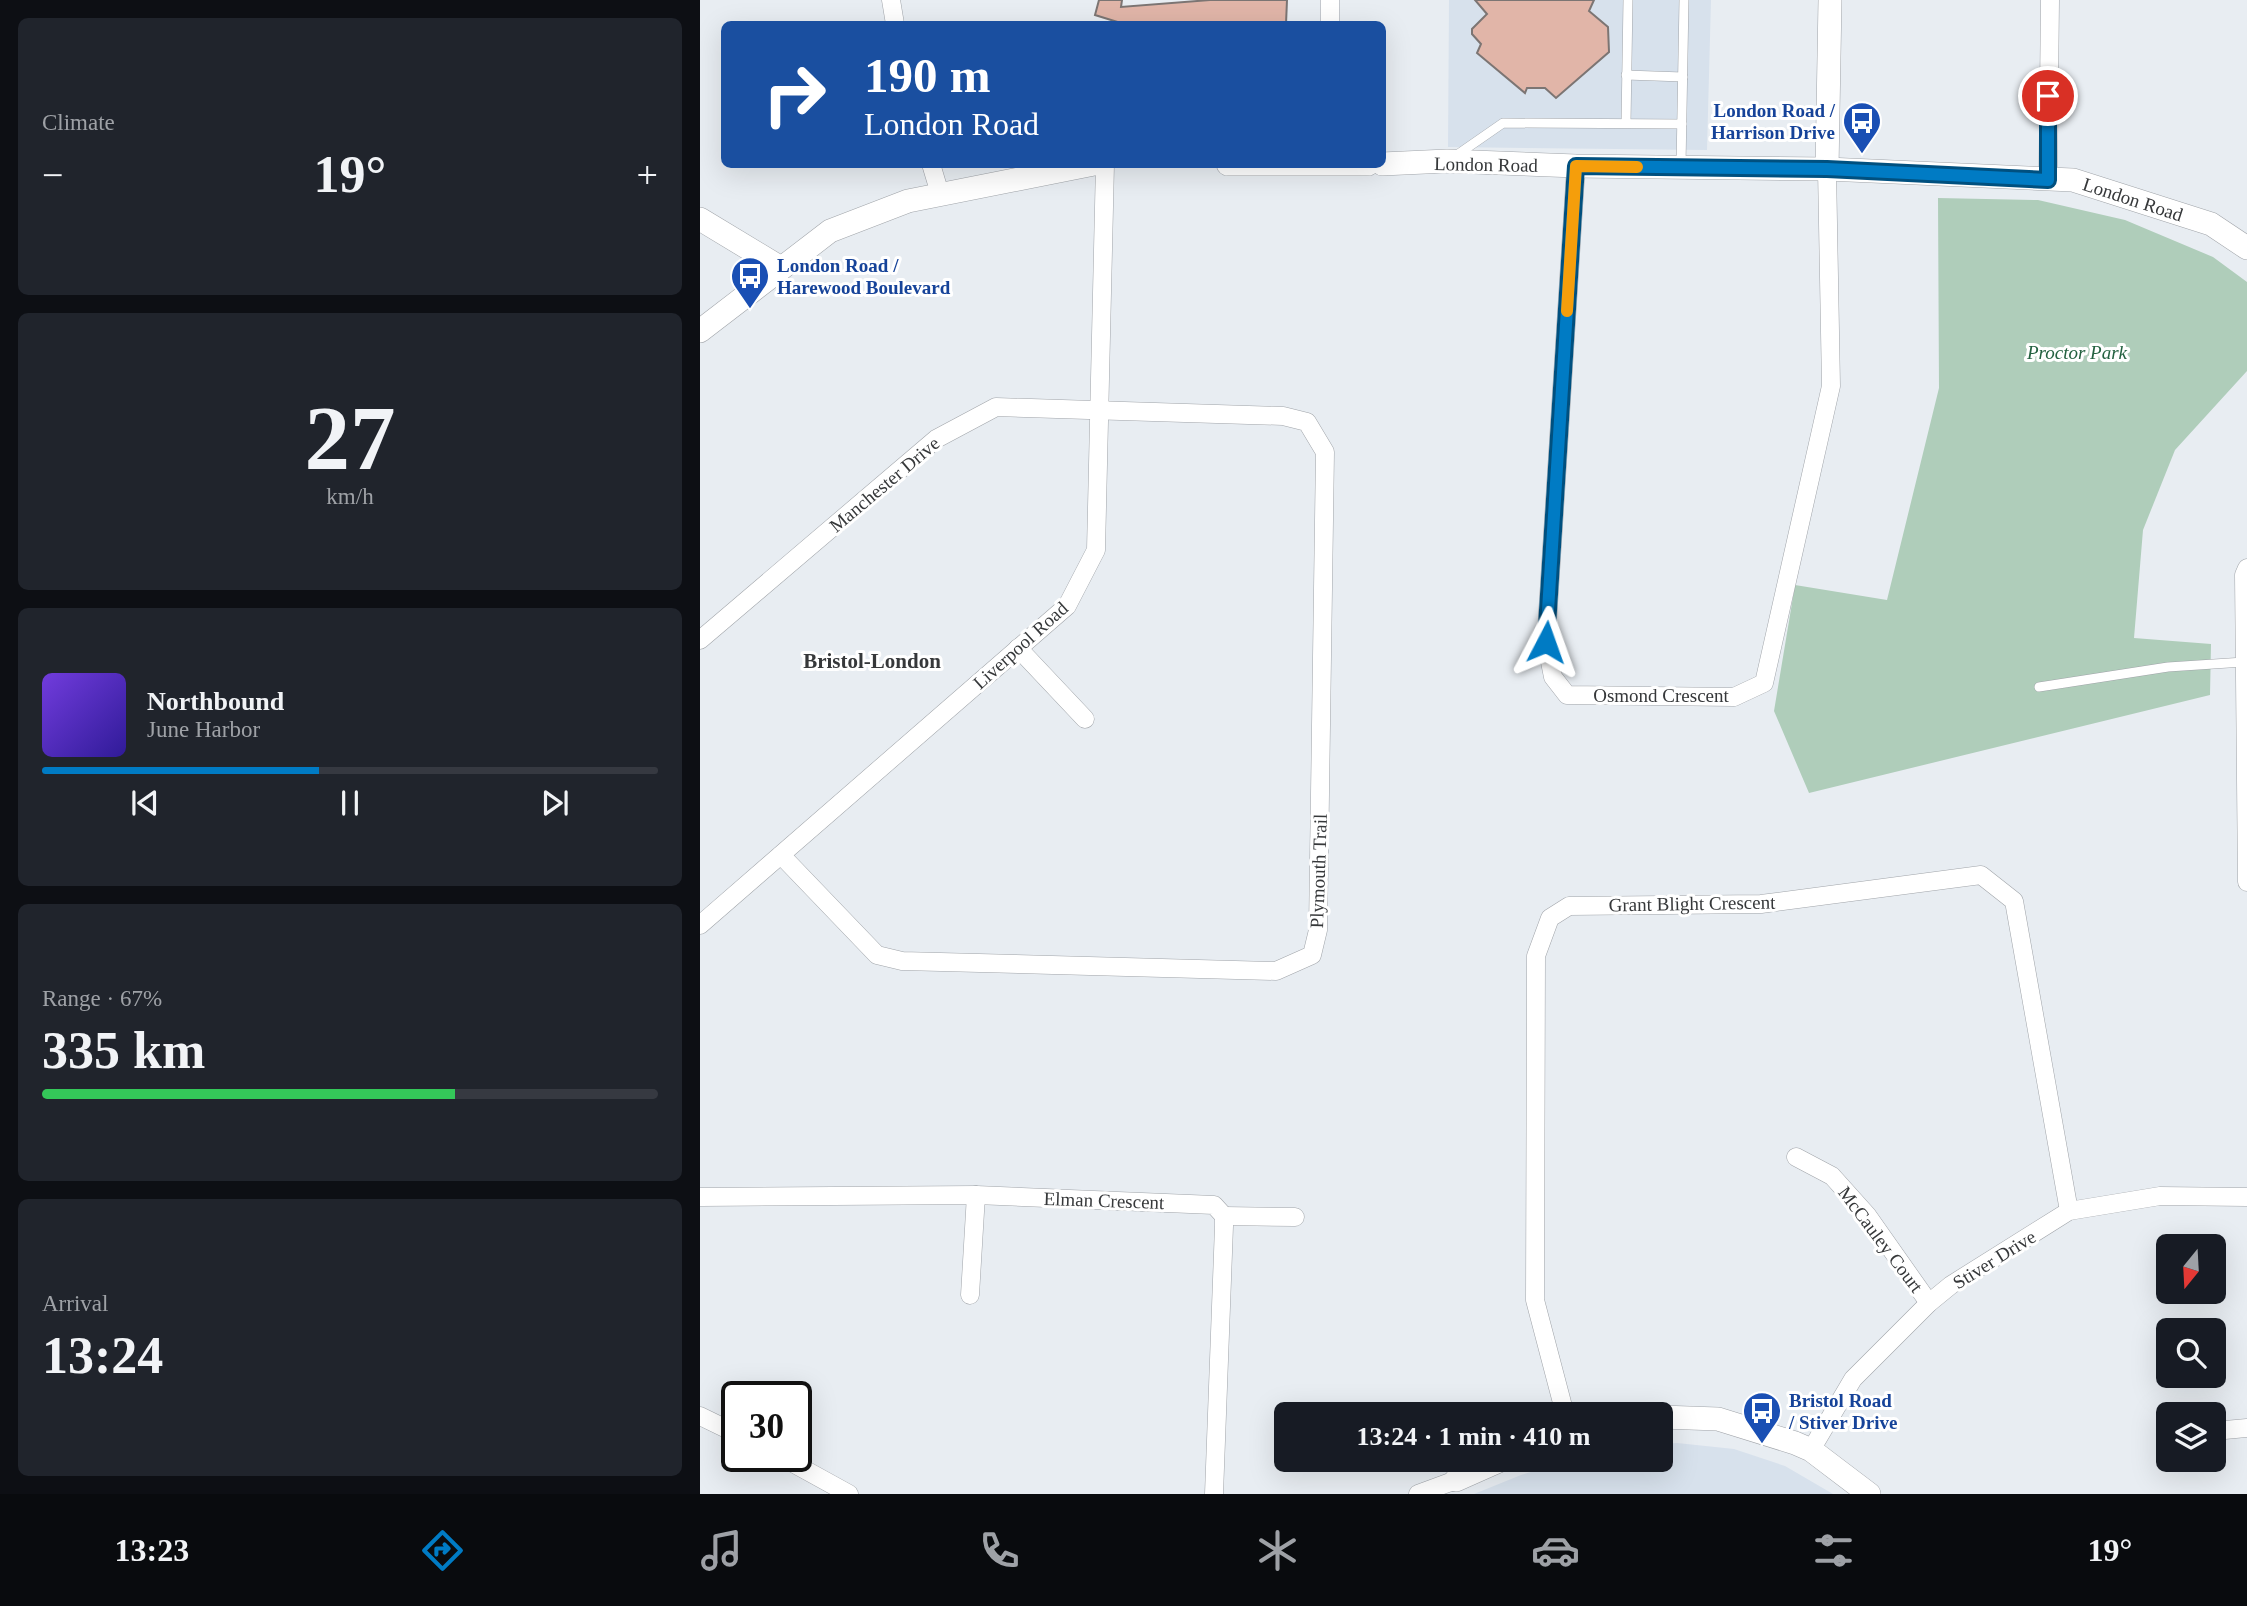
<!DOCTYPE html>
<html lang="en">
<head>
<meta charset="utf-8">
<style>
  :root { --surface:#171b24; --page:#20242c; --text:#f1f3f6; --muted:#9ea1a6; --line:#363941; --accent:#007bc4 }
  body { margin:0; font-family:Georgia,serif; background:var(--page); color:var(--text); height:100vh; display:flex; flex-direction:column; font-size:26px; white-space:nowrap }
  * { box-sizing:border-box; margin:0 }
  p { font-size:23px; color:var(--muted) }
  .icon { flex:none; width:38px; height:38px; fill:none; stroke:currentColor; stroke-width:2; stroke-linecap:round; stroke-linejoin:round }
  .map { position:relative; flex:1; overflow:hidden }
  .sheet { display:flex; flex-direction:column; gap:18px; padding:18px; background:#0d0f14; width:700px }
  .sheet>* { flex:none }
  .guide { position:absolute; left:21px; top:21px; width:665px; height:147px; border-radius:10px; box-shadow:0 7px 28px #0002; background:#1a4fa0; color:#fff; overflow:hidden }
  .needle { width:46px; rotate:198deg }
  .controls { position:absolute; left:1456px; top:1234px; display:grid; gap:14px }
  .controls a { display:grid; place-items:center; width:70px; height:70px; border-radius:10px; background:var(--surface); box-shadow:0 7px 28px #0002; font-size:35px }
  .speed { position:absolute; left:21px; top:1381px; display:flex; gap:14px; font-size:35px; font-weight:700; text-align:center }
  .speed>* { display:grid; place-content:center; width:91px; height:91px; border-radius:50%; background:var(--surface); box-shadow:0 7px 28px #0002; line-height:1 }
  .speed .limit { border:4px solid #111; border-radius:10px; background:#fff; color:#111 }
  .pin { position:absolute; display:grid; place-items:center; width:60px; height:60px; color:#fff; margin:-30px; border:4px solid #fff; border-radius:50%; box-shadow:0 2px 7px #0007 }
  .me { position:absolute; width:77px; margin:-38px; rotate:4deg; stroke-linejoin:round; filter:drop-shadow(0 0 5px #0008) }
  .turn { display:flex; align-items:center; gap:24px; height:147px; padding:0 28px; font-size:32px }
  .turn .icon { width:91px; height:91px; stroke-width:2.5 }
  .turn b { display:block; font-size:49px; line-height:60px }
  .big { font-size:52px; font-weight:700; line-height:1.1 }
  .sheet .widget { flex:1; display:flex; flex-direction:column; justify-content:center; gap:10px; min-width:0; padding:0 24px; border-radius:10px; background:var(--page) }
  .sheet .dial { align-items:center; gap:0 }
  .dial b { font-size:91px; line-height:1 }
  .song { display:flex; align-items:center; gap:21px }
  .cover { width:84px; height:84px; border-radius:10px; background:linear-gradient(135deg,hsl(260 70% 55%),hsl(250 70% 35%)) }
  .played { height:7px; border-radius:4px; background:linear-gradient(90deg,var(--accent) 45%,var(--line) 45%) }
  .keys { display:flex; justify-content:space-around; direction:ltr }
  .heat { display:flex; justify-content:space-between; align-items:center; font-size:38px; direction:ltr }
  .charge { height:10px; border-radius:5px; background:linear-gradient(90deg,#34c759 67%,var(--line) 0) }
  .trip { position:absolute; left:574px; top:1402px; width:399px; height:70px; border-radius:10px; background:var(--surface); box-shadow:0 7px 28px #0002; font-weight:700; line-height:70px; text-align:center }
  .tab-bar { display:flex; height:112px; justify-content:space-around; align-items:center; background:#090b0e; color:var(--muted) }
  .tab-bar .icon { width:49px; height:49px }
  .tab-bar .current { color:var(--accent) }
  .tab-bar b { font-size:32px; color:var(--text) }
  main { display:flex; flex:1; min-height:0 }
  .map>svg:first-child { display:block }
  .built { fill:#d7e1ec }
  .green { fill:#afcdba }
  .building { fill:#e1b5a8; stroke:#7c7573; stroke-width:2 }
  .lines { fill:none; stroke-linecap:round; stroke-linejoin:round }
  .service-casing { stroke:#a0a4a9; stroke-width:10 }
  .minor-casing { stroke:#a0a4a9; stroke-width:19 }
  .tertiary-casing { stroke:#a0a4a9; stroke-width:24 }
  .service { stroke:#fff; stroke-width:9 }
  .minor { stroke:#fff; stroke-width:18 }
  .tertiary { stroke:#fff; stroke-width:23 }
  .route-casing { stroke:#00507f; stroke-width:18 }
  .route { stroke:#007bc4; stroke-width:12 }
  .slow { stroke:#f59e0b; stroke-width:12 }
  .labels { text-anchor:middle; stroke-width:6; stroke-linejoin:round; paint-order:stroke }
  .transit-label { font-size:19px; font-weight:bold; fill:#164399; stroke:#fff; text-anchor:start }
  .street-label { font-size:19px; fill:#36383a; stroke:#fff }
  .park-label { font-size:19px; font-style:italic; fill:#236140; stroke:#fff }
  .neighbourhood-label { font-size:21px; font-weight:bold; fill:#36383a; stroke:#fff }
</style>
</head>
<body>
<main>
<section class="sheet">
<div class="widget"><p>Climate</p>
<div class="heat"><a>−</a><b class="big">19°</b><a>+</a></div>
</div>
<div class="widget dial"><b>27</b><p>km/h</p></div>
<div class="widget">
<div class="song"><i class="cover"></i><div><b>Northbound</b><p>June Harbor</p></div></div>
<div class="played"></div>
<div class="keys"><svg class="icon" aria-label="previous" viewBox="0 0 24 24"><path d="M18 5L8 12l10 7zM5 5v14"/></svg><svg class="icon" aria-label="pause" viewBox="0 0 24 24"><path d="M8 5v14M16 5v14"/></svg><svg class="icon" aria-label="next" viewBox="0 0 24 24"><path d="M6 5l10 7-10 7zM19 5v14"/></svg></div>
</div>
<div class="widget"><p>Range · 67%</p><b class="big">335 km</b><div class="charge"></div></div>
<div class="widget"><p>Arrival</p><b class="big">13:24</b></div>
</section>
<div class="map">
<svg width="1547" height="1494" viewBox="0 0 1547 1494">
  <rect width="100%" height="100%" fill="#e8edf2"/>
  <!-- built -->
  <g class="built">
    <polygon points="749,0 1011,0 1007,150 748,147"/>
    <polygon points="977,1443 1034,1449 1085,1466 1133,1494 774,1494 821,1475 872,1460 961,1460 961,1444"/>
  </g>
  <!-- green -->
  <polygon class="green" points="1238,198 1338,200 1425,220 1513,257 1547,282 1547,371 1475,450 1443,530 1434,638 1511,644 1510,695 1109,793 1074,711 1095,585 1187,600 1239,388"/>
  <!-- building -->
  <g class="building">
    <polygon points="399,0 422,0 421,7 510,0 587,0 586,24 424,24 395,15"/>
    <polygon points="775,0 894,0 889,11 908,27 909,52 856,98 845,88 827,88 825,93 777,53 781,44 772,34 772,29 787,14"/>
  </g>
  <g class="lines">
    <defs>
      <g id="service">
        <polyline points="926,75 983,77"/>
        <polyline points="926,123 928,0"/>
        <polyline points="754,157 803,123 982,124"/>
        <polyline points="981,166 984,0"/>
        <polyline points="1339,687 1468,667 1544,662"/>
      </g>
      <g id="minor">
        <polyline points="191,0 195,24"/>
        <polyline points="630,0 630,24"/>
        <polyline points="231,164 240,194"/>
        <polyline points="876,166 846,642 853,677 867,695 1034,697 1064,683 1131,386 1127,169"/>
        <polyline points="1348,180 1350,0"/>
        <polyline points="1547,568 1544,575 1547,882"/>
        <polyline points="0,640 236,439 296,407 583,416 607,422 625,452 618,930 612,955 576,971 202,961 177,955 81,855"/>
        <polyline points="318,648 385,719"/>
        <polyline points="0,925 367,606 396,550 405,164"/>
        <polyline points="1096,1157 1132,1176 1167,1215 1229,1303"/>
        <polyline points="0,1197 276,1195 514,1205 524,1216 524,1226 514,1494"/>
        <polyline points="524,1216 595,1217"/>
        <polyline points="270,1295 276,1195"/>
        <polyline points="865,1414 835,1300 836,956 850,918 869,906 1061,904 1281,875 1314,901 1369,1211"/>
        <polyline points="0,1416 37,1434"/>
        <polyline points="1514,1431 1547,1428"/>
        <polyline points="1111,1450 1153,1379 1229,1303 1251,1285 1369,1211 1460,1196 1547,1197"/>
        <polyline points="1466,1455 1468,1454"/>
        <polyline points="80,1456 149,1494"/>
        <polyline points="718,1494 756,1480"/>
      </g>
      <g id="tertiary">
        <polyline points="528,164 668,164"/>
        <polyline points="682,164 747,161 876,166 1127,169 1373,180 1511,224 1547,248"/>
        <polyline points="1127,169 1130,0"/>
        <polyline points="0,219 81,268"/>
        <polyline points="0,331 130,231 208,201 394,164"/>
        <polyline points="961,1417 1018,1419 1095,1443 1111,1450 1169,1494"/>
        <polyline points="756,1480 801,1460"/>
      </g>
    </defs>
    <!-- service casing -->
    <use href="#service" class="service-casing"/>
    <!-- minor casing -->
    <use href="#minor" class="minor-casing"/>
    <!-- tertiary casing -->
    <use href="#tertiary" class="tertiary-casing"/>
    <!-- service -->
    <use href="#service" class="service"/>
    <!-- minor -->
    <use href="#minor" class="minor"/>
    <!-- tertiary -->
    <use href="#tertiary" class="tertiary"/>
  </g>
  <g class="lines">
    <defs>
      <polyline id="route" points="846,642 876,166 1127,169 1348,180 1348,96"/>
    </defs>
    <!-- route casing -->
    <use href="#route" class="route-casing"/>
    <!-- route -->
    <use href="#route" class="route"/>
    <!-- slow -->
    <polyline class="slow" points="867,311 876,166 937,167"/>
  </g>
  <!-- icons -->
  <defs>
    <symbol id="bus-pin" viewBox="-11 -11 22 30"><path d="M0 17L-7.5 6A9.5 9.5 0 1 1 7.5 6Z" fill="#1a4fb4" stroke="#fff"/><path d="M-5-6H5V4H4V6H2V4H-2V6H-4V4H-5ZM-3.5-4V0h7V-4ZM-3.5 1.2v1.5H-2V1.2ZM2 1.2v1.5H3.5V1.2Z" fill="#fff"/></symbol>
  </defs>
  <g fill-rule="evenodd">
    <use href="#bus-pin" x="1140" y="99" width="44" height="60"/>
    <use href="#bus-pin" x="28" y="254" width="44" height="60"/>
    <use href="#bus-pin" x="1040" y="1389" width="44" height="60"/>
  </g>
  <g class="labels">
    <!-- transit labels -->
    <g class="transit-label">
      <text x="1135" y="117" text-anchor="end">London Road /<tspan x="1135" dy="22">Harrison Drive</tspan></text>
      <text x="77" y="272">London Road /<tspan x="77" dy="22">Harewood Boulevard</tspan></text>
      <text x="1089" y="1407">Bristol Road<tspan x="1089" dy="22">/ Stiver Drive</tspan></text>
    </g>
    <!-- street labels -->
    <g class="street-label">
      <text transform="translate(786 164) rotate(1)" y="7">London Road</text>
      <text transform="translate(1433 199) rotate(18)" y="7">London Road</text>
      <text transform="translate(184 484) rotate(-40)" y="7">Manchester Drive</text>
      <text transform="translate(320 645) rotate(-42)" y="7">Liverpool Road</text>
      <text x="961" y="702">Osmond Crescent</text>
      <text transform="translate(618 871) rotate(-88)" y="7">Plymouth Trail</text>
      <text transform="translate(992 903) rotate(-1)" y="7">Grant Blight Crescent</text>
      <text transform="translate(404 1200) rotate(2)" y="7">Elman Crescent</text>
      <text transform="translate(1181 1239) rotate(53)" y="7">McCauley Court</text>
      <text transform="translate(1294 1259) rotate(-32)" y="7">Stiver Drive</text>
    </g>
    <!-- park labels -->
    <g class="park-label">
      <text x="1377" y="359">Proctor Park</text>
    </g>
    <!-- neighbourhood labels -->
    <g class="neighbourhood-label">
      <text x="172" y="668">Bristol-London</text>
    </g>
  </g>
</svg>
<div class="controls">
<a><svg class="needle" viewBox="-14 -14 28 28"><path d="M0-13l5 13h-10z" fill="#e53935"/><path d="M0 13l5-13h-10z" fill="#9ea1a6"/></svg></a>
<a><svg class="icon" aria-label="search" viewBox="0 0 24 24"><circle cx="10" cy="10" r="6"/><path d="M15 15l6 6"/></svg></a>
<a><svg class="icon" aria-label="layers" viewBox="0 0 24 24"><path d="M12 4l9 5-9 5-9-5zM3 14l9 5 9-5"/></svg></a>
</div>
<div class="speed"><div class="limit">30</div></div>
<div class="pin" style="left:1348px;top:96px;background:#d93025"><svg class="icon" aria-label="arrive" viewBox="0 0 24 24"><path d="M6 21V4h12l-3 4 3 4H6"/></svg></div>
<svg class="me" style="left:846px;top:642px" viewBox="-20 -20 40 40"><path d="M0-17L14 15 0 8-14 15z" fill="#007bc4" stroke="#fff" stroke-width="4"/></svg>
<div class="trip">13:24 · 1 min · 410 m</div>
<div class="guide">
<div class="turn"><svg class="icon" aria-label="right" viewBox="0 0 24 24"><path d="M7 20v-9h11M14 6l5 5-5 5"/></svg><div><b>190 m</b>London Road</div></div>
</div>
</div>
</main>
<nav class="tab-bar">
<b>13:23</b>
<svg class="icon current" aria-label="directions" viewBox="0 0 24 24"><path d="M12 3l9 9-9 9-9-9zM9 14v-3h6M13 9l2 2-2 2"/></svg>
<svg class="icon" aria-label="music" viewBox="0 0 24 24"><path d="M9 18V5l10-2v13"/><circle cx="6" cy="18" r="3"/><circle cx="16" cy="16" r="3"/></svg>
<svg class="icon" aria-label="phone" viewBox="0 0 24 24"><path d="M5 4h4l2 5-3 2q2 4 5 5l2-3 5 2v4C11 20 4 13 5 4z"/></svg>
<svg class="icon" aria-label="climate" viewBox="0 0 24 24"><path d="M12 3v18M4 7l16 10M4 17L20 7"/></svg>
<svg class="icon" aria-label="car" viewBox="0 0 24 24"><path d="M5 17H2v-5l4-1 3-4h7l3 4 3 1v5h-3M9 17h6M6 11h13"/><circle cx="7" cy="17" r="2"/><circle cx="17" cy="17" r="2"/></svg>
<svg class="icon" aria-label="filters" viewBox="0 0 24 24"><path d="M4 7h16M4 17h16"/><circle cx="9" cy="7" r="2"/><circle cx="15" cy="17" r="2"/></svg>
<b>19°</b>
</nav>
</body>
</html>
